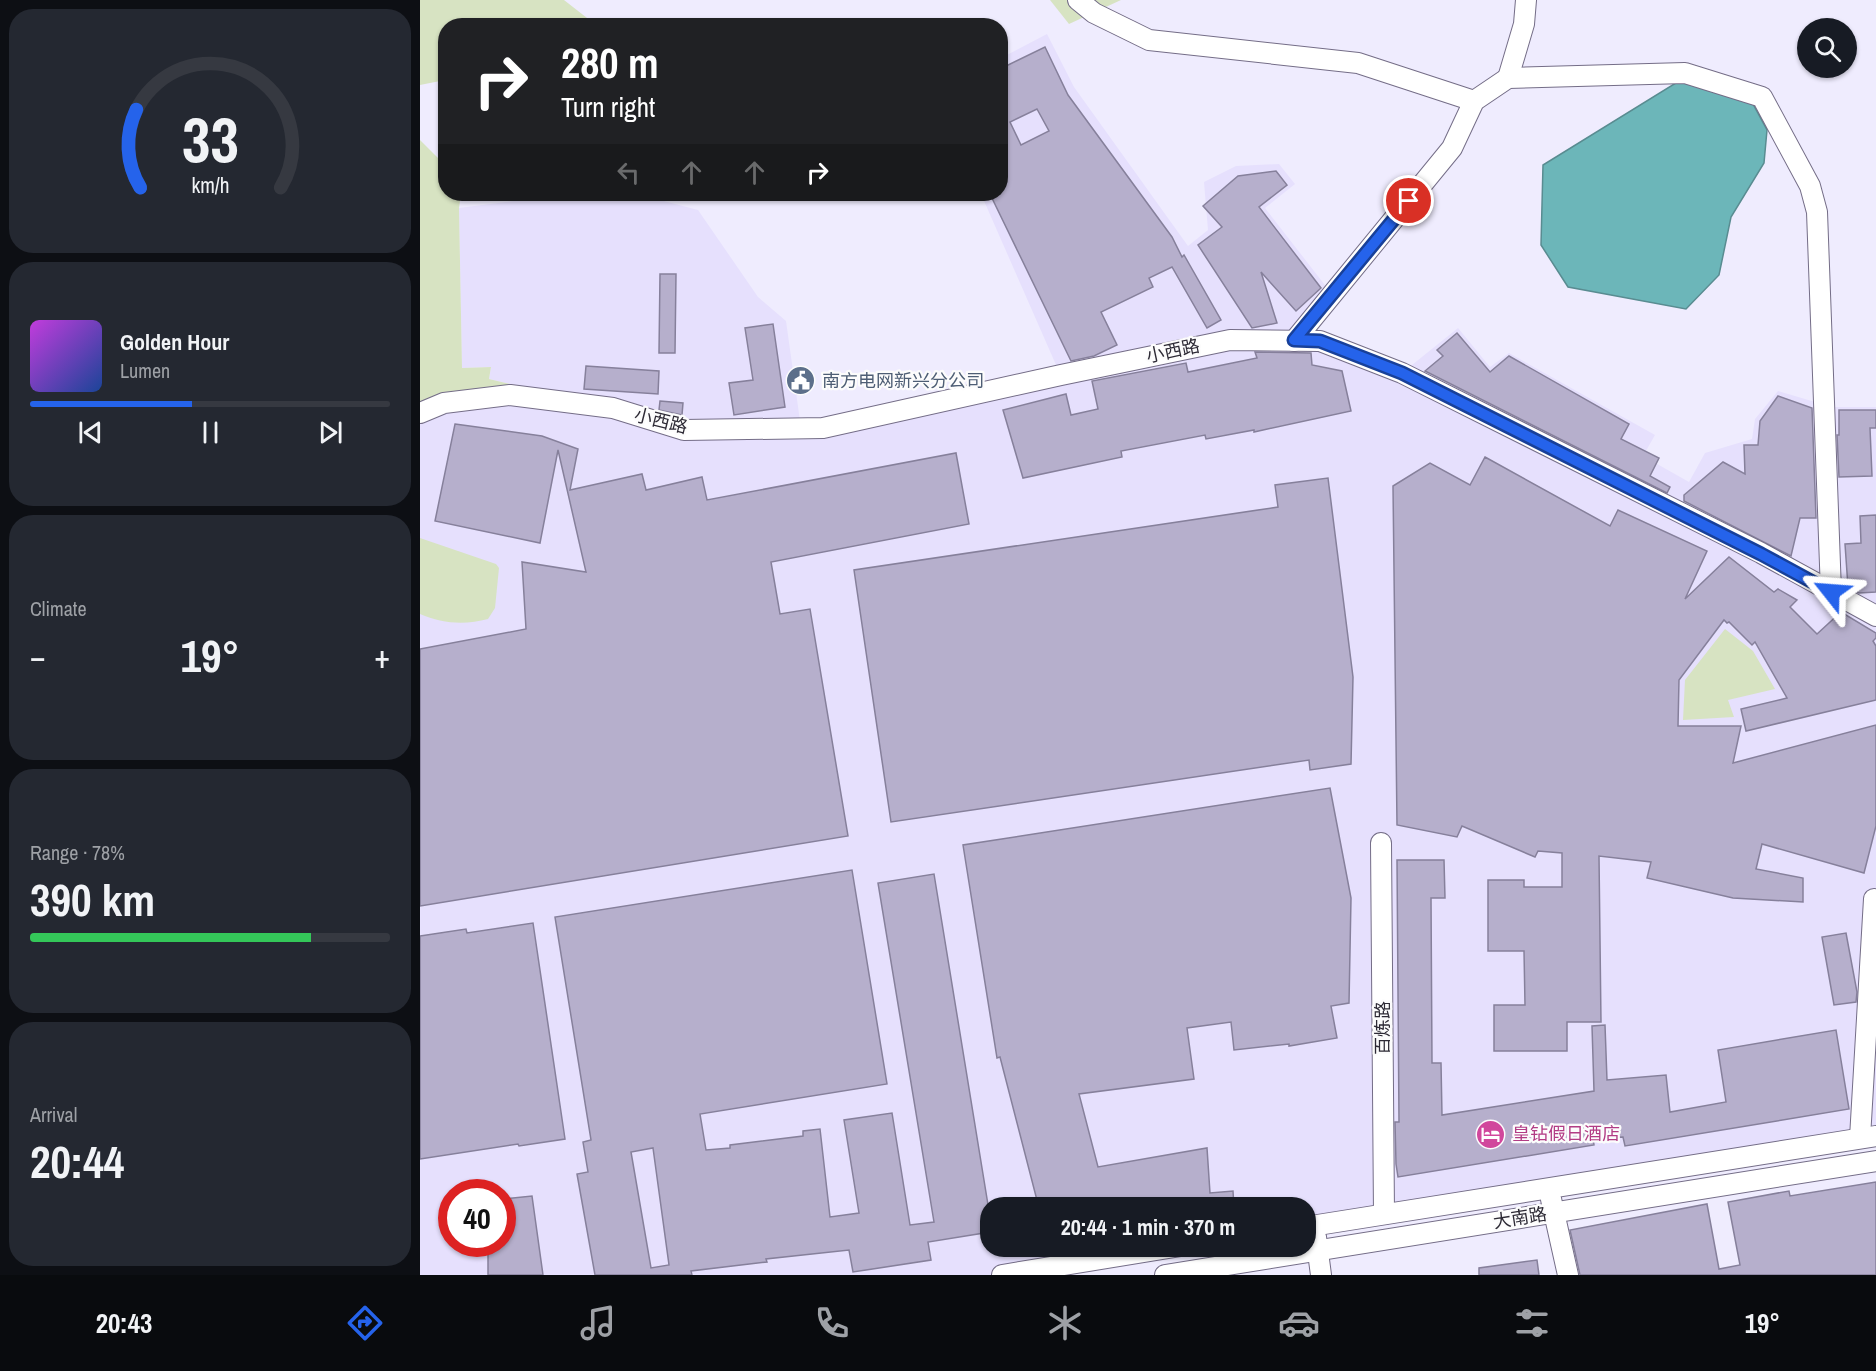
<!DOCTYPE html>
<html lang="en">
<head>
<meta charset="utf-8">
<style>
  :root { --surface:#171b24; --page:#242831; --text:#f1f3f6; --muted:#9ea1a6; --line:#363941; --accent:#2563eb }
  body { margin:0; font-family:"Archivo Narrow","Noto Sans SC",sans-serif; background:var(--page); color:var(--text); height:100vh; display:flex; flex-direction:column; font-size:22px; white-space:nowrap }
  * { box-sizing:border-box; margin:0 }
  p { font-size:20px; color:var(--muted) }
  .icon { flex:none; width:33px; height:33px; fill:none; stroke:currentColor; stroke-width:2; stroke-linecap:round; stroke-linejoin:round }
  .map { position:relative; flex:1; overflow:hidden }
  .panel { display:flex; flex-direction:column; gap:9px; padding:9px; background:#0d0f14; width:420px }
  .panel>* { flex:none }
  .banner { position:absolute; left:18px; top:18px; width:570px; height:183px; border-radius:24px; box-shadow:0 2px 4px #0004; background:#202124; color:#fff; overflow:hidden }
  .buttons { position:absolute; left:1377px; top:18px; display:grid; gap:12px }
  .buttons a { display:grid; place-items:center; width:60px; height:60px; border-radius:50%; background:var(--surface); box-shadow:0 2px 4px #0004; font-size:30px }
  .speed { position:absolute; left:18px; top:1179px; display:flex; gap:12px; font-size:30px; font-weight:700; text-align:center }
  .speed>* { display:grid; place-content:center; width:78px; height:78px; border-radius:50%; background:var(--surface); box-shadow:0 2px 4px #0004; line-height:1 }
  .speed .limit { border:9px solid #d22; background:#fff; color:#111 }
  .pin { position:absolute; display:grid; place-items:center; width:51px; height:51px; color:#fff; margin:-26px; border:3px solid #fff; border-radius:50%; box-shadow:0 2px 6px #0007 }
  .me { position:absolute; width:66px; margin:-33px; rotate:298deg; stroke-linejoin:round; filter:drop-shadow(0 0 4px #0008) }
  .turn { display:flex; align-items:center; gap:21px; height:126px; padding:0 24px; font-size:27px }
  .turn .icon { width:78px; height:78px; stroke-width:2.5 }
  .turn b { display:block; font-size:42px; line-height:51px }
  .lanes { display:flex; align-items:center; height:57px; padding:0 24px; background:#0003; justify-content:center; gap:30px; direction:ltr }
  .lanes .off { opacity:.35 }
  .big { font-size:45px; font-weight:800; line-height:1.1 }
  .panel .tile { flex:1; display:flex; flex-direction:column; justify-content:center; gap:9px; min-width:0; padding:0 21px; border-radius:24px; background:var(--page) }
  .panel .dial { align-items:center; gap:0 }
  .dial svg { height:156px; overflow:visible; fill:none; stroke:var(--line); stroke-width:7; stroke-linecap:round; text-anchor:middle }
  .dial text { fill:var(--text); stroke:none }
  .song { display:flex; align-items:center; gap:18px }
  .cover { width:72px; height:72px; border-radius:9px; background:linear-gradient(135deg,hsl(290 70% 55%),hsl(220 70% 35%)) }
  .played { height:6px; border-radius:3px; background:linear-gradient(90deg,var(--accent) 45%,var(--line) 45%) }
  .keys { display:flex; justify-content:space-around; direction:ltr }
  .heat { display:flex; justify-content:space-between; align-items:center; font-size:33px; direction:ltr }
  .charge { height:9px; border-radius:4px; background:linear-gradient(90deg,#34c759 78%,var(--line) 0) }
  .trip { position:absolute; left:560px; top:1197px; width:336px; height:60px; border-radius:24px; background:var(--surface); box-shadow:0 2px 4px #0004; font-weight:800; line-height:60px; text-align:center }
  .menu { display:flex; height:96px; justify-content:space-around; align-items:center; background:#090b0e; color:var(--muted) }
  .menu .icon { width:42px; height:42px }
  .menu .active { color:var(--accent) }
  .menu b { font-size:27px; color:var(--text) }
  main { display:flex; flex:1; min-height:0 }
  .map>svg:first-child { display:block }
  .built { fill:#e6e0fd; fill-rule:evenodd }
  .green { fill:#d7e3c2 }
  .water { fill:#6cb6b9; stroke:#598c91; stroke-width:1.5 }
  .building { fill:#b6afcc; stroke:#86809b; stroke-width:1.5; fill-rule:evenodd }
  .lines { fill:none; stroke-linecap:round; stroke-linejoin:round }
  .minor-casing { stroke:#746d87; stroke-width:22 }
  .minor { stroke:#fff; stroke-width:20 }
  .route-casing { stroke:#184099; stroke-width:15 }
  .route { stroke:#2563eb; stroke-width:10 }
  .labels { text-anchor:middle; stroke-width:4.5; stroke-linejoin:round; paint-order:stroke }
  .street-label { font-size:18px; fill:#2d2a35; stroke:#fcfcfc }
  .service-label { font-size:18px; fill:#4e5e75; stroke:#fcfcfc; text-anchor:start }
  .hotel-label { font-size:18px; fill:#b23c85; stroke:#fcfcfc; text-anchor:start }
</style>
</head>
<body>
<main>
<section class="panel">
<div class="tile dial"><svg viewBox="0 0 100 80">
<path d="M14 69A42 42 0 1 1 86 69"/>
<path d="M14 69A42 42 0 0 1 12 29" stroke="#2563eb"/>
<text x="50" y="56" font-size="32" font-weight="700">33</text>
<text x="50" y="72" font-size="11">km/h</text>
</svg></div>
<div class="tile">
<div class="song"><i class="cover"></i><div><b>Golden Hour</b><p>Lumen</p></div></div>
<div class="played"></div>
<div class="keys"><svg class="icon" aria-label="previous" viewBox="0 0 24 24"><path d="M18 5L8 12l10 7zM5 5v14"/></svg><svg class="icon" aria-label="pause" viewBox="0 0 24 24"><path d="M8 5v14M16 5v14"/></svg><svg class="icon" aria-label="next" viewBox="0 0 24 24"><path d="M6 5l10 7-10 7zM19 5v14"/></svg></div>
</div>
<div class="tile"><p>Climate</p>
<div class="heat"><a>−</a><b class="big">19°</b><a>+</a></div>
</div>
<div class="tile"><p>Range · 78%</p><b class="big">390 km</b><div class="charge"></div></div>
<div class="tile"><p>Arrival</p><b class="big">20:44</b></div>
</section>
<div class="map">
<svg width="1456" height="1275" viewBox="0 0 1456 1275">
  <rect width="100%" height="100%" fill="#efecfe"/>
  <!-- built -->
  <path class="built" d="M627,34L654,87L768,246L788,230L784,182L816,166L859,164L875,184L845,208L908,289L876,332L982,373L1038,328L1070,367L1089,353L1235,435L1223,456L1269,482L1285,453L1332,439L1335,419L1358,391L1412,407H1456V1136L885,1227V1208H570V1246L762,1247L585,1275H0V413L24,403L184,406L69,379L71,367L42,368L39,208L150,194H217L278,210L338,297L366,321L381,428L640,374L561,194H580L581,58ZM32,1192H82V1244H32Z"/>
  <!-- green -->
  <g class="green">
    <polygon points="0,0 144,0 176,25 26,26 25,80 0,85"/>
    <polygon points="630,0 701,0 649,24"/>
    <polygon points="0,140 25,165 26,194 41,194 39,208 42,368 71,367 69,379 193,408 90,395 0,413"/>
    <path d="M0,538L76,564L79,568L75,608L68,619C46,625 22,624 0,614Z"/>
    <polygon points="1305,629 1333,651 1355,689 1308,700 1314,717 1263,720 1265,680"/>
  </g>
  <!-- water -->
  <polygon class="water" points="1259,81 1327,93 1347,130 1344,163 1311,217 1299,275 1266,309 1148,287 1121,245 1123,165"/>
  <!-- building -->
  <g class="building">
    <path d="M625,47L648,95L752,237L762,257L764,255L801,320L787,328L752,267L729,278L733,287L681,312L697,345L674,356L651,361L570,194H580V69ZM617,109L629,131L601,145L590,122Z"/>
    <polygon points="856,171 867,185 839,207 901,288 876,311 841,272 857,323 832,328 778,245 802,227 783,206 818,176"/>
    <polygon points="240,274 256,274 255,353 239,353"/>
    <polygon points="353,324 365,407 314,415 309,383 333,380 325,328"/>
    <polygon points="1037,333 1070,372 1089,356 1209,424 1201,439 1239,458 1230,476 1250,487 1247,493 1005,371 1023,356 1017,350"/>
    <polygon points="835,352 891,353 892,365 922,371 931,411 834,432 834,430 786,439 785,435 701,451 702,457 603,478 583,410 646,394 651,415 678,409 672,381 766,363 768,372 837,358"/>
    <polygon points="166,366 239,371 238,394 164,389"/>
    <polygon points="1358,396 1392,408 1396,518 1380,518 1371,556 1264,501 1264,495 1303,462 1325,474 1324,445 1338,445 1340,421"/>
    <polygon points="240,401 263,403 262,415 239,410"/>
    <polygon points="1419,410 1456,410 1456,428 1450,428 1452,476 1419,477 1417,435 1419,435"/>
    <polygon points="35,424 122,436 158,449 150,490 222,474 226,490 282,477 287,500 536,453 549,524 351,562 360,614 390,609 428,836 0,906 0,649 106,629 102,562 166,572 138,450 120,543 15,521"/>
    <polygon points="1065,457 1190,526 1198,510 1287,551 1265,599 1309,557 1354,592 1358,589 1377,600 1370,607 1397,634 1421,612 1456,633 1456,638 1453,641 1456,646 1456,700 1326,731 1321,709 1367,698 1335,642 1332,645 1309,622 1307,623 1304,620 1259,680 1258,726 1321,726 1313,763 1456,725 1456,826 1444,873 1342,844 1336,869 1383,878 1383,902 1313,898 1227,878 1231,862 1179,856 1181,1022 1147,1022 1147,1051 1074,1051 1074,1005 1105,1005 1104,951 1068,951 1068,880 1104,880 1104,887 1142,887 1142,853 1118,851 1115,857 1042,826 1037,837 977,825 973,486 1010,463 1050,485"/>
    <polygon points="908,478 933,677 931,764 890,770 889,760 471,822 434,570 858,507 855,485"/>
    <polygon points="1456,515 1456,592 1439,593 1428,587 1425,544 1441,543 1440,516"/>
    <polygon points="910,788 931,898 929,1003 911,1006 917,1038 869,1046 869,1044 814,1050 811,1022 767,1028 774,1079 659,1094 678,1167 787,1148 790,1193 813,1191 814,1208 619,1208 580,1057 577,1058 543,845"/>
    <polygon points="977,860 1024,860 1025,898 1011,898 1012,1063 1021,1063 1022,1115 1174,1091 1172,1026 1185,1025 1187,1080 1246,1075 1250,1112 1306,1102 1298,1050 1416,1030 1429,1109 1205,1146 1203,1137 1173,1138 1174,1145 978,1177 976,1164 975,1122 979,1122"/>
    <path d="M432,870L467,1084L280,1114L286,1150L310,1148V1145L383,1136V1131L400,1129L410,1217L439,1213L424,1120L472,1113L490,1225L514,1222L458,883L514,874L570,1217V1232L508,1242L511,1260L433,1272L429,1250L346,1259L347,1262L271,1271L272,1275H175L157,1174L168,1172L163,1142L171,1140L135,917ZM233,1148L249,1265L231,1268L211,1152Z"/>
    <polygon points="113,923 145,1139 99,1146 98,1144 0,1159 0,936 46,929 47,933"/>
    <polygon points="1426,933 1437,992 1436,1002 1414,1005 1402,937"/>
    <polygon points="1456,1182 1456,1275 1160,1275 1150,1230 1287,1204 1299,1269 1320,1265 1308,1202 1369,1191 1370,1196"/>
    <polygon points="112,1196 123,1275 68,1275 68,1244 82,1244 82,1199"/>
    <polygon points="1117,1260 1119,1275 1059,1275 1059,1268"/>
  </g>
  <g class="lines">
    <defs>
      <g id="minor">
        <polyline points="658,0 674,13 729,40 938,63 1054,101"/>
        <polyline points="1088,78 1104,24 1106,0"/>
        <polyline points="874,341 1032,148 1054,101 1088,78 1265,73 1342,97 1390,186 1397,212 1411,592"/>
        <polyline points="0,413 24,403 90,395 193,408 264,430 403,428 641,375 810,340 900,341 982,373 1341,553 1456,616"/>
        <polyline points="961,843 964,1214"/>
        <polyline points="1440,1138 1454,899"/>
        <polyline points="1131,1199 1148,1275"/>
        <polyline points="885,1227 1456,1136"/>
        <polyline points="896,1237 901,1275"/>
        <polyline points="582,1275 761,1246"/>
        <polyline points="745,1275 1456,1161"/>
      </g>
    </defs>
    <!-- minor casing -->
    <use href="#minor" class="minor-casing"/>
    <!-- minor -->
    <use href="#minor" class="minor"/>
  </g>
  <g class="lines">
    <defs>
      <polyline id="route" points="989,201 874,340 900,341 982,373 1341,554 1411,592"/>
    </defs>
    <!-- route casing -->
    <use href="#route" class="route-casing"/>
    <!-- route -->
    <use href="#route" class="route"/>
  </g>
  <!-- icons -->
  <defs>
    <symbol id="civic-disc" viewBox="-11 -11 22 22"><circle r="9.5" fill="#5c6f8a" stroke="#fcfcfc"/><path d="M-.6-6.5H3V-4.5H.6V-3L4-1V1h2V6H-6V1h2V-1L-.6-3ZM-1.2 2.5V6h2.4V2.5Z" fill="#fff"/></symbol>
    <symbol id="hotel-disc" viewBox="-11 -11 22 22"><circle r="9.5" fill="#d1479c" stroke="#fcfcfc"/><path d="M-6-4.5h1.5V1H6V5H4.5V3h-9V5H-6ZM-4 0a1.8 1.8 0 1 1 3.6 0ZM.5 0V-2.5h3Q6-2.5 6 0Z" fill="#fff"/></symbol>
  </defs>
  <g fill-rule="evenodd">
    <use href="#civic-disc" x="364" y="364" width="33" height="33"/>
    <use href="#hotel-disc" x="1054" y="1118" width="33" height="33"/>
  </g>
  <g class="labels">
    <!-- street labels -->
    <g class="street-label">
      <text transform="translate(753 351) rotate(-12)" y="6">小西路</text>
      <text transform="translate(241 421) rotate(14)" y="6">小西路</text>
      <text transform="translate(963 1028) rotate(-90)" y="6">百炼路</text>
      <text transform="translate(1100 1218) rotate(-9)" y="6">大南路</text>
    </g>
    <!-- service labels -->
    <g class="service-label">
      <text x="402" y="387">南方电网新兴分公司</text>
    </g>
    <!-- hotel labels -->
    <g class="hotel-label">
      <text x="1092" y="1140">皇钻假日酒店</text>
    </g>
  </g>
</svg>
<div class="buttons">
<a><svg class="icon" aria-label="search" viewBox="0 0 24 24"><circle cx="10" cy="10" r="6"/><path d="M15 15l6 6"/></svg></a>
</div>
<div class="speed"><div class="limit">40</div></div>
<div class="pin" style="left:989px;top:201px;background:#d93025"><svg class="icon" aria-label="arrive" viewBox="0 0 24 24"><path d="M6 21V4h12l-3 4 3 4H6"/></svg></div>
<svg class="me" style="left:1411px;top:592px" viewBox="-20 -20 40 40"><path d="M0-17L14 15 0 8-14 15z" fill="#2563eb" stroke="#fff" stroke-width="4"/></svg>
<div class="trip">20:44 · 1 min · 370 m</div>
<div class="banner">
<div class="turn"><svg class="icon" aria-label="right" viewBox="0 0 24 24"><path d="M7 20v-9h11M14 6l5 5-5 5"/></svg><div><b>280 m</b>Turn right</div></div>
<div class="lanes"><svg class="icon off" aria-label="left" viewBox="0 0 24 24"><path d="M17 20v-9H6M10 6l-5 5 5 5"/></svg><svg class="icon off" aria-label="ahead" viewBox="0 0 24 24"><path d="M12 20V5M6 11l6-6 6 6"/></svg><svg class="icon off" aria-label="ahead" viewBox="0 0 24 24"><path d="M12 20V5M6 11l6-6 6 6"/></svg><svg class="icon" aria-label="right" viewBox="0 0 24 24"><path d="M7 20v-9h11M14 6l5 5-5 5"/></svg></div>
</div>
</div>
</main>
<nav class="menu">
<b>20:43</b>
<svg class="icon active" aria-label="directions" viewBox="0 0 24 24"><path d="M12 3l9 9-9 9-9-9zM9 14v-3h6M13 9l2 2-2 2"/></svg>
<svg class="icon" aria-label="music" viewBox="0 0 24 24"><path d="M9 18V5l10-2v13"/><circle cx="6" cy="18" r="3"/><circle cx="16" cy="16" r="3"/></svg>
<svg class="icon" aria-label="phone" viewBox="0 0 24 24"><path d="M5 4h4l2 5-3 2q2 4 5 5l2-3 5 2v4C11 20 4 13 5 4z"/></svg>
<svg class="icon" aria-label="climate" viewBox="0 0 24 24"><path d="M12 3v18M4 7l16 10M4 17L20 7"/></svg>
<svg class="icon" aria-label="car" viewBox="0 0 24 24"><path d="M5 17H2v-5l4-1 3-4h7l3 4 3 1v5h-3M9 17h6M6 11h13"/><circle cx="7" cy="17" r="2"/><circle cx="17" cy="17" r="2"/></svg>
<svg class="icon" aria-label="filters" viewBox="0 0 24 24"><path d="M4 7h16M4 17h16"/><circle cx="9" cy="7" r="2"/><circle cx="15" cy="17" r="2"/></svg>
<b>19°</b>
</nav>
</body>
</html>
